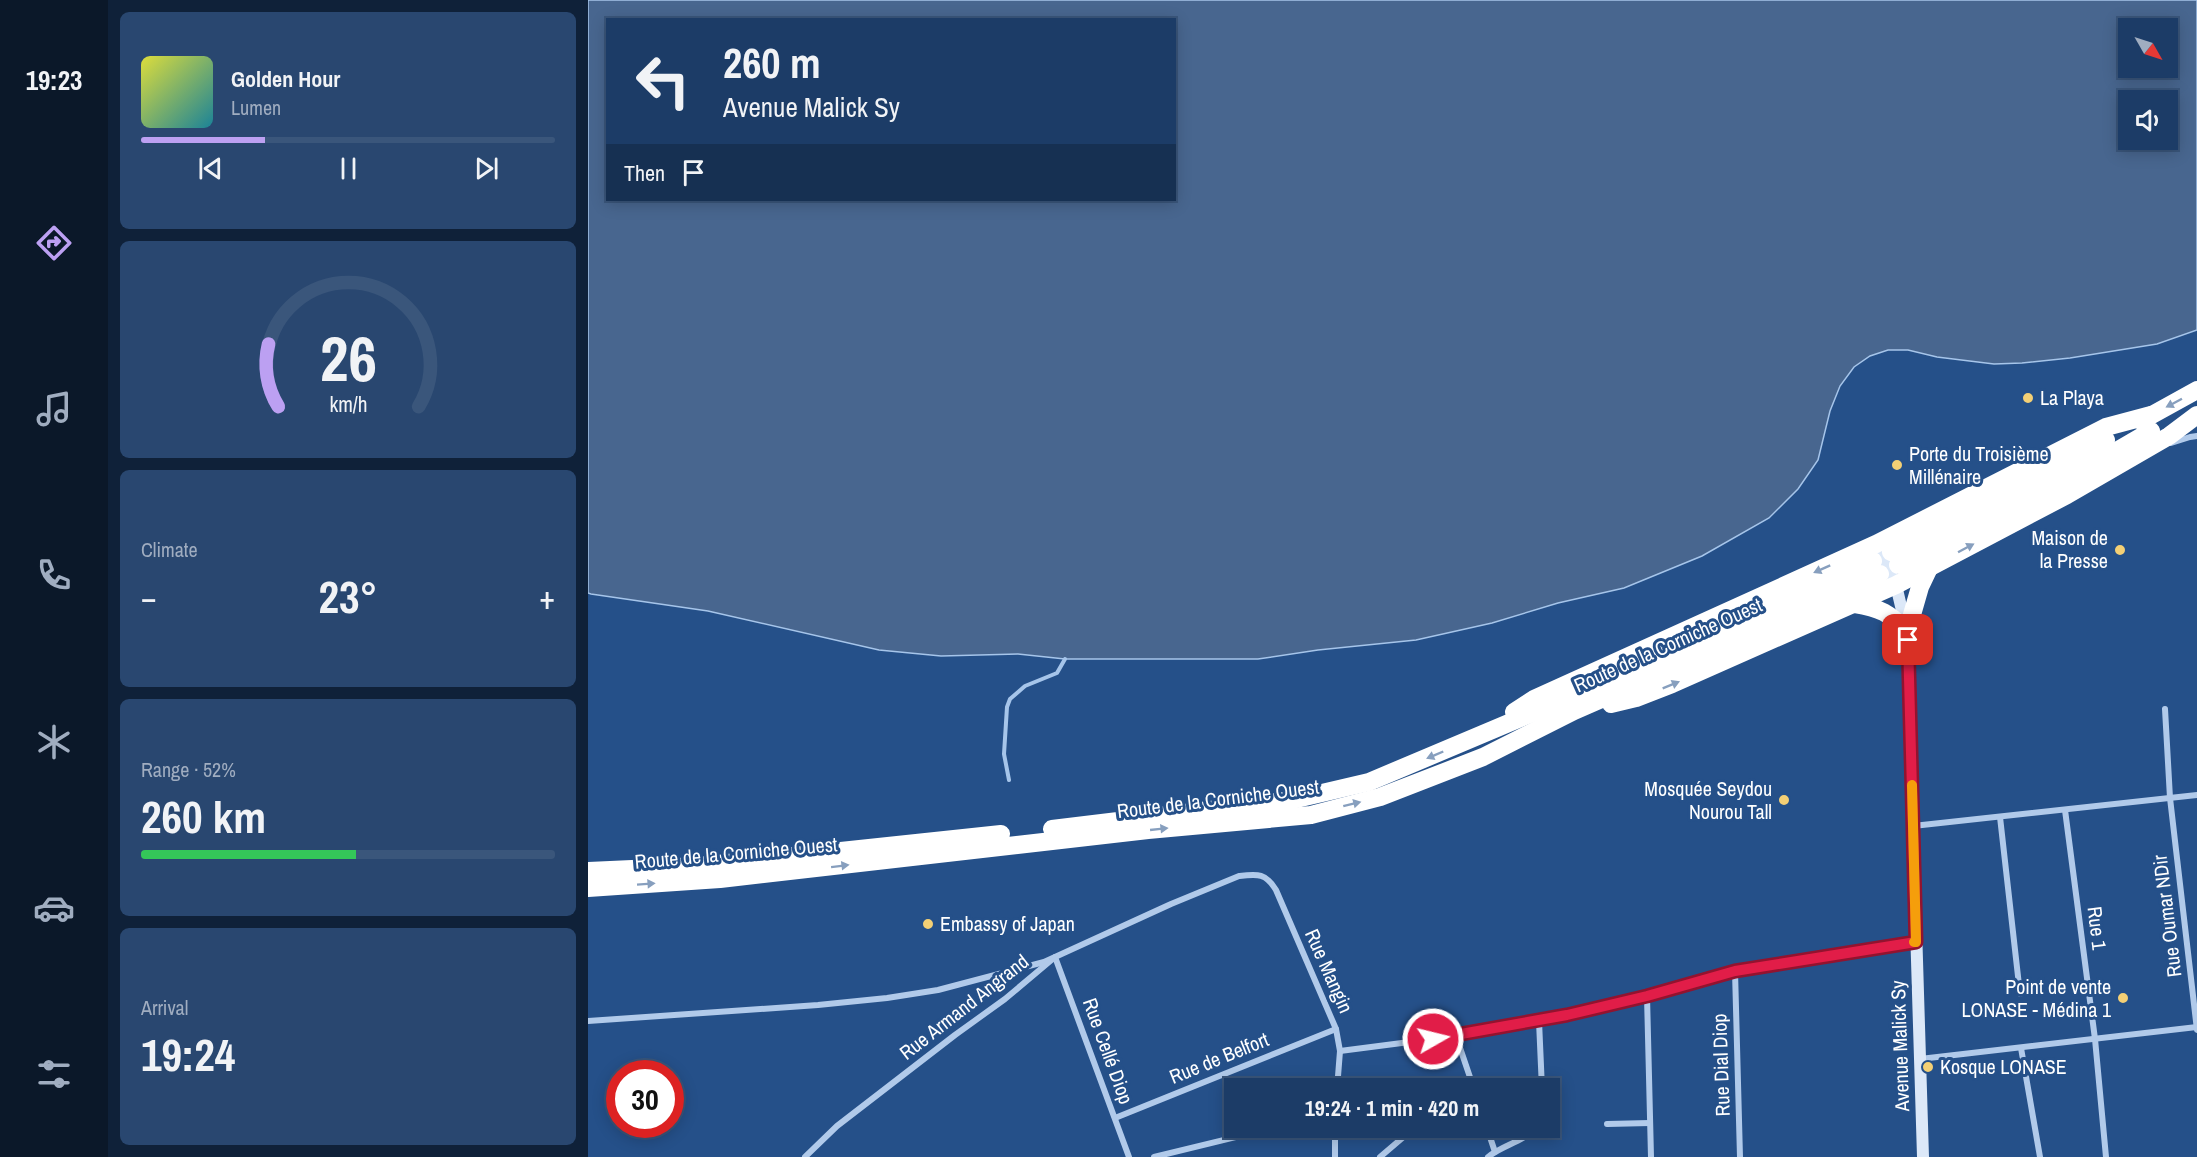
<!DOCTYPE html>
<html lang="en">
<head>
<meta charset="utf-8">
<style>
  :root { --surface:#1c3c67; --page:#294770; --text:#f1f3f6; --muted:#a0adc0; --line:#3a567b; --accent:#bca0f2 }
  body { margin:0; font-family:"Archivo Narrow",sans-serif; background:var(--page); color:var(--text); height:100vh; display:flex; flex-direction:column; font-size:22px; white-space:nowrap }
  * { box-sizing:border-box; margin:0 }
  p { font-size:20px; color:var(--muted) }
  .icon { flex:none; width:33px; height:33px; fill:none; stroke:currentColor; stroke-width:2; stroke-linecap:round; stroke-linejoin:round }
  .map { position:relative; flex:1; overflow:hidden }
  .side { display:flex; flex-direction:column; gap:12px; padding:12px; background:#0f2139; width:480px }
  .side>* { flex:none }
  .top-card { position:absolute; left:18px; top:18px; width:570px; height:183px; border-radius:0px; box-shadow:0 3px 15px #0003,0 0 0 2px var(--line); background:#1c3c67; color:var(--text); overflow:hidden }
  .needle { width:39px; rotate:129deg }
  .controls { position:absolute; left:1530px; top:18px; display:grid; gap:12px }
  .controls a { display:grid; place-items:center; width:60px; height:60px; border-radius:0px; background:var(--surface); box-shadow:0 3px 15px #0003,0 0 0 2px var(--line); font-size:30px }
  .speed { position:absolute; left:18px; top:1060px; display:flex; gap:12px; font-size:30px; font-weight:700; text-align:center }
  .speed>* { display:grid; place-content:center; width:78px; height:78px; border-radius:50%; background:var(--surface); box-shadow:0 3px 15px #0003,0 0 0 2px var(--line); line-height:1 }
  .speed .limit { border:9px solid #d22; background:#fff; color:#111 }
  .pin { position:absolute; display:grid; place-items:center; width:51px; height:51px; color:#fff; margin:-26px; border-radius:12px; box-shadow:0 3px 9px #0006 }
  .me { position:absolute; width:66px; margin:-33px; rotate:82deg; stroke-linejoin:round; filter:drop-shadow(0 0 4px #0008) }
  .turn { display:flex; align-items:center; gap:21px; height:126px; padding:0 18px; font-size:27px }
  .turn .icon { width:78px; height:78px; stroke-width:2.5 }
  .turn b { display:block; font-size:42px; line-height:51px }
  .then { display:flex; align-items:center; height:57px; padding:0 18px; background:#0003; gap:12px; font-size:22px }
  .big { font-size:45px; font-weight:800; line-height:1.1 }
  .side .tile { flex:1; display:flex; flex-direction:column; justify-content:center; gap:9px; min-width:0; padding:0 21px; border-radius:9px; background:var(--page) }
  .side .dial { align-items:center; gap:0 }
  .dial svg { height:156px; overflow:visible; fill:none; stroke:var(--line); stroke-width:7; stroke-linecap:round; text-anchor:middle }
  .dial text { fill:var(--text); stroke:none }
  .song { display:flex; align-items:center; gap:18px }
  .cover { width:72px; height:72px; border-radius:9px; background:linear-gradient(135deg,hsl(60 70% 55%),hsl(190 70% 35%)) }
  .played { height:6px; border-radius:3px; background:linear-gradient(90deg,var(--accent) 30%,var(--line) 30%) }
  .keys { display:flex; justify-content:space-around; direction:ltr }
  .heat { display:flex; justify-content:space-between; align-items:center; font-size:33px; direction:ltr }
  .charge { height:9px; border-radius:4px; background:linear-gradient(90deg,#34c759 52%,var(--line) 0) }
  .trip { position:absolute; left:636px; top:1078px; width:336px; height:60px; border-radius:0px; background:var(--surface); box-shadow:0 3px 15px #0003,0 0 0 2px var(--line); font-weight:800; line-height:60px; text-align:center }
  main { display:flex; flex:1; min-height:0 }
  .dock { display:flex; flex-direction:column; width:108px; justify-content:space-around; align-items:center; background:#0b1829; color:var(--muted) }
  .dock .icon { width:42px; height:42px }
  .dock .active { color:var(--accent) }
  .dock b { font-size:27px; color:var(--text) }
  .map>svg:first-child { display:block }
  .water { fill:#48668f; stroke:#a6c5ea; stroke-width:1.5; fill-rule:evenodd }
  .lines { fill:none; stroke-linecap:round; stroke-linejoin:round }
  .stream { stroke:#a6c5ea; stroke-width:4 }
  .street { stroke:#b1caea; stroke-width:6 }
  .secondary { stroke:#dce8f8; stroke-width:12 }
  .highway { stroke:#fff; stroke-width:18 }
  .oneway { fill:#879fbe }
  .route-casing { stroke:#92132f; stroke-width:15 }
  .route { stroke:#e11d48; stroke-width:10 }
  .slow { stroke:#f59e0b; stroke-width:10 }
  .poi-dot { fill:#f4d075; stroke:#255089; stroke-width:2 }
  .labels { text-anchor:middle; stroke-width:6; stroke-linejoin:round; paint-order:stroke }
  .poi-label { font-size:20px; fill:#fff; stroke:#255089; text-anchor:start }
  .street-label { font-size:20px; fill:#fff; stroke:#255089 }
</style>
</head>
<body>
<main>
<nav class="dock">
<b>19:23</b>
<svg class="icon active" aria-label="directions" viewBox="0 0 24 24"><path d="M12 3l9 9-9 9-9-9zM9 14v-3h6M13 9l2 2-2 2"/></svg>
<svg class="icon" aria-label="music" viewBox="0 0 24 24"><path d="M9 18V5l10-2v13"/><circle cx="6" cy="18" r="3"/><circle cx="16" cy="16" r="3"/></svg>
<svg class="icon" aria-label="phone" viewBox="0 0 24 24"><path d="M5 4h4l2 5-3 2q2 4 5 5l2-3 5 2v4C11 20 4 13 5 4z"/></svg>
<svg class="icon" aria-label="climate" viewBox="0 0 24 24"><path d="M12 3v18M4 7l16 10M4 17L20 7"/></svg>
<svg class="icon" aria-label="car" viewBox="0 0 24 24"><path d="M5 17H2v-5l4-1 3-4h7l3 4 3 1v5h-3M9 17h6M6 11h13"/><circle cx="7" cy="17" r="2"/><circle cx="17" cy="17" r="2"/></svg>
<svg class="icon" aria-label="filters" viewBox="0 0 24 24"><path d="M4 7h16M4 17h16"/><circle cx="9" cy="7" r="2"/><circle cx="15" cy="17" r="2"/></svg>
</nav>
<section class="side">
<div class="tile">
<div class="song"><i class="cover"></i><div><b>Golden Hour</b><p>Lumen</p></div></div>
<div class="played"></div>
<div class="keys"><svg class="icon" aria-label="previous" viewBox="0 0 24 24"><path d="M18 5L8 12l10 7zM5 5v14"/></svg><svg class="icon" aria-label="pause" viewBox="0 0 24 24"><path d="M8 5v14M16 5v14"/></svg><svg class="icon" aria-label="next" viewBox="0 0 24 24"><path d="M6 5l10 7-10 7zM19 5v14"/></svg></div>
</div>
<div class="tile dial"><svg viewBox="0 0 100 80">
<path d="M14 69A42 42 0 1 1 86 69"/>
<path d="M14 69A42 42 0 0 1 9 37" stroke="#bca0f2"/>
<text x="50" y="56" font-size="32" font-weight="700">26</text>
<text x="50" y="72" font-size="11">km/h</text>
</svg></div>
<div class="tile"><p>Climate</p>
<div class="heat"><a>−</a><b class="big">23°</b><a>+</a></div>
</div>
<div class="tile"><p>Range · 52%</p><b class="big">260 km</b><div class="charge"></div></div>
<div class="tile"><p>Arrival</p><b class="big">19:24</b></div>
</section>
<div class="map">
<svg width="1609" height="1157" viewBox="0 0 1609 1157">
  <rect width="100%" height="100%" fill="#255089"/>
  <!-- water -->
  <path class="water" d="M0,0H1609V330L1569,344L1482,358L1434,363L1406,364L1349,357L1320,350H1300L1282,356L1266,367L1252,386L1242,411L1230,460L1210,489L1181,518L1114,556L1036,588L970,603L904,623L828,640L730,650L670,659H477L430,654L353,656L291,650L120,611L3,594L0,593ZM20,20H586V200H20ZM1540,28H1580V68H1540ZM1540,100H1580V140H1540Z"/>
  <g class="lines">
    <!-- stream -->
    <polyline class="stream" points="421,780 416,754 419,707 422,699 437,686 469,673 477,659"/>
    <!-- street -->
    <g class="street">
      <polyline points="1583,443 1602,437 1609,436"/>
      <polyline points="1577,709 1582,798 1609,1030"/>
      <polyline points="1477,810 1507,1039 1518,1157"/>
      <polyline points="1412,817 1432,994"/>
      <polyline points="1325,826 1609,795"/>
      <polyline points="1147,971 1152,1157"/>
      <polyline points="1059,996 1063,1157"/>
      <polyline points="0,1021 230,1005 299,998 350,990 456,962 467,957 541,1157"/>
      <polyline points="951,1021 954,1089"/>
      <polyline points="868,1036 886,1089"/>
      <polyline points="1433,1048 1452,1157"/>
      <polyline points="752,1051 868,1036 951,1021 1059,996 1147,971 1328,942"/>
      <polyline points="1332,1059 1609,1027"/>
      <polyline points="870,1089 882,1079"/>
      <polyline points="527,1118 748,1029"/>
      <polyline points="1019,1124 1062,1123"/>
      <polyline points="899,1128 907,1152"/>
      <path d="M217,1157L249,1126L367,1035L417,999L467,957L583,904L651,876C670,874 678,873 688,890L748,1029L752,1051L749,1089"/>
      <polyline points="566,1157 685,1128"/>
      <polyline points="747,1157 747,1128"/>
      <polyline points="792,1157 826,1128"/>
      <path d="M900,1157C915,1145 935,1142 947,1128"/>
    </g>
    <!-- secondary -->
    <polyline class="secondary" points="1288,544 1308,585 1319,632 1335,1157"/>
    <!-- highway -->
    <g class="highway">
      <polyline points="1553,421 1609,390"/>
      <polyline points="1303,552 1405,502 1518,440"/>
      <polyline points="1310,565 1489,474 1563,431"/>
      <path d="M1267,604C1292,608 1302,613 1319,632L1332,587L1342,566"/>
      <polyline points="1023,704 1048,698 1084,684 1308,585 1479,495 1581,436 1609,415"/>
      <polyline points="926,712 946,699 1288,544 1518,427 1563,415"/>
      <polyline points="464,829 704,800 781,782 1103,646 1285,561"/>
      <polyline points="0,871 110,866 413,834"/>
      <polyline points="0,888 132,879 560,830 723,815 792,797 895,757 986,711 1185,624 1292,574"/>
    </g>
  </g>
  <!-- one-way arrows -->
  <defs><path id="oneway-solid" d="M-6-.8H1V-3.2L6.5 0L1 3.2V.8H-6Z" transform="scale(1.5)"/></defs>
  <g class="oneway">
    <use href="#oneway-solid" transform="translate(1586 403) rotate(152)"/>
    <use href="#oneway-solid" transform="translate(1378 548) rotate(-28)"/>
    <use href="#oneway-solid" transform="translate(1234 569) rotate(156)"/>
    <use href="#oneway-solid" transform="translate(1083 685) rotate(-22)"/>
    <use href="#oneway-solid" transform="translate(847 755) rotate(157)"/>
    <use href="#oneway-solid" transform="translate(764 804) rotate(-14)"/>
    <use href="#oneway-solid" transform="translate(571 829) rotate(-6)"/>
    <use href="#oneway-solid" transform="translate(252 866) rotate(-7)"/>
    <use href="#oneway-solid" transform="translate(58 884) rotate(-4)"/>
  </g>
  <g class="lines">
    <defs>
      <polyline id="route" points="845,1039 979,1015 1059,996 1147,971 1328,942 1320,640"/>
    </defs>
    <!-- route casing -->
    <use href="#route" class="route-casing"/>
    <!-- route -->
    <use href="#route" class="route"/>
    <!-- slow -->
    <polyline class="slow" points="1324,785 1328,942 1326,942"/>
  </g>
  <!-- markers -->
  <g class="poi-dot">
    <circle cx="1440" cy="398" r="6"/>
    <circle cx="1309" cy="465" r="6"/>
    <circle cx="1532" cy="550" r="6"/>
    <circle cx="1196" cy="800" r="6"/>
    <circle cx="340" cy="924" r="6"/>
    <circle cx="1535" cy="998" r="6"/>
    <circle cx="1340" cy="1067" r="6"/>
  </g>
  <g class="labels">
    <!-- poi labels -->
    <g class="poi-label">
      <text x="1452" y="405">La Playa</text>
      <text x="1321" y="461">Porte du Troisième<tspan x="1321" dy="23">Millénaire</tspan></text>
      <text x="1520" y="545" text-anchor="end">Maison de<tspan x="1520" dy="23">la Presse</tspan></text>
      <text x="1184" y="796" text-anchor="end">Mosquée Seydou<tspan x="1184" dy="23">Nourou Tall</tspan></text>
      <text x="352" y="931">Embassy of Japan</text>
      <text x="1523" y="994" text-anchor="end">Point de vente<tspan x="1523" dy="23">LONASE - Médina 1</tspan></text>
      <text x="1352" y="1074">Kosque LONASE</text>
    </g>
    <!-- street labels -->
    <g class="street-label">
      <text transform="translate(1080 645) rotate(-24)" y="7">Route de la Corniche Ouest</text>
      <text transform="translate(630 799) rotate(-7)" y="7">Route de la Corniche Ouest</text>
      <text transform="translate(148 853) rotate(-5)" y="7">Route de la Corniche Ouest</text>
      <text transform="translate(1579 916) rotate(-97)" y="7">Rue Oumar NDir</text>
      <text transform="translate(1509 928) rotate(83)" y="7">Rue 1</text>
      <text transform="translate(741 971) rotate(66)" y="7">Rue Mangin</text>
      <text transform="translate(376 1007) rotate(-38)" y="7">Rue Armand Angrand</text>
      <text transform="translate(1312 1046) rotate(-92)" y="7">Avenue Malick Sy</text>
      <text transform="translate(520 1051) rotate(70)" y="7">Rue Cellé Diop</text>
      <text transform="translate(631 1058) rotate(-22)" y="7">Rue de Belfort</text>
      <text transform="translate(1133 1065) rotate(-92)" y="7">Rue Dial Diop</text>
    </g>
  </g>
</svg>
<div class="controls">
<a><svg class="needle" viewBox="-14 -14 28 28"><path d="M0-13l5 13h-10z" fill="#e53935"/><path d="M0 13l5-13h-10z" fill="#a0adc0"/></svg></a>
<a><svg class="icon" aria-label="sound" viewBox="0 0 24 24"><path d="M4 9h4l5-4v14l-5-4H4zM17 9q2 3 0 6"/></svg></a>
</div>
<div class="speed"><div class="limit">30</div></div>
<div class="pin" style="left:1320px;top:640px;background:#d93025"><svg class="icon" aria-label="arrive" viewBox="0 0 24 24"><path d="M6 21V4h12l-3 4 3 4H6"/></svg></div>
<svg class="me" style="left:845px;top:1039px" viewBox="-20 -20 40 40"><circle r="17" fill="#e11d48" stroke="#fff" stroke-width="3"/><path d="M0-11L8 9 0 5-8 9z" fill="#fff"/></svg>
<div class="trip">19:24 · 1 min · 420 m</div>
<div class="top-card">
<div class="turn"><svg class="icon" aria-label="left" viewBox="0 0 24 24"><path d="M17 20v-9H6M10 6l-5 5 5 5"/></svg><div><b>260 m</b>Avenue Malick Sy</div></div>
<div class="then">Then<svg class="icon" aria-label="arrive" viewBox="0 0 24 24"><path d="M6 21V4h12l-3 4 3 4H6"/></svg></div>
</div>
</div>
</main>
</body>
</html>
